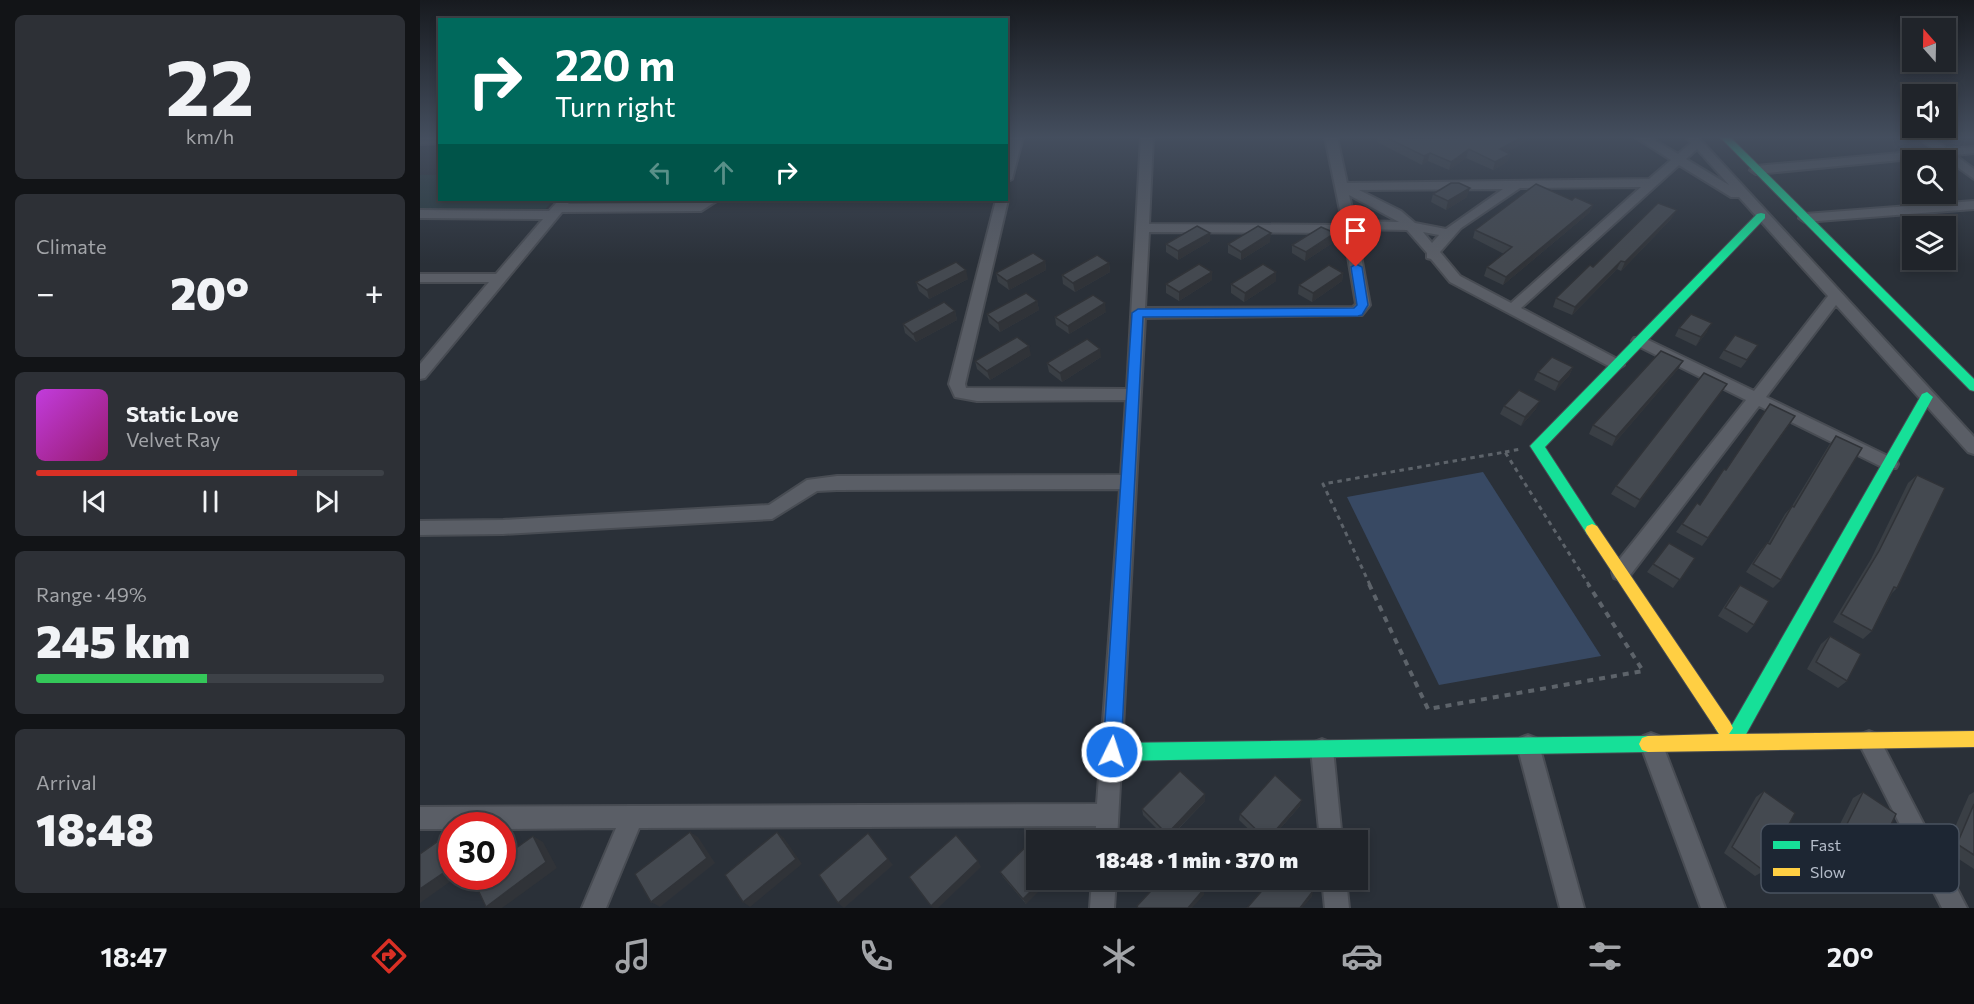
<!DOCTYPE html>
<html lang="en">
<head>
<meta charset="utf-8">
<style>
  :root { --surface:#20242a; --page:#2d3036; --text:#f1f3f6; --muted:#a2a4a8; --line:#3d4147; --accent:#d93025 }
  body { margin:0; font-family:Commissioner,sans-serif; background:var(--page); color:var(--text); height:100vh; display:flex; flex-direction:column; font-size:22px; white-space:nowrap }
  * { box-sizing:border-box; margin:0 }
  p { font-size:20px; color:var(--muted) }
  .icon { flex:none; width:33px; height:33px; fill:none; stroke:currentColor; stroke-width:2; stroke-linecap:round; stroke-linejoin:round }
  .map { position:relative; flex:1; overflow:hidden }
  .panel { display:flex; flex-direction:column; gap:15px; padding:15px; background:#121417; width:420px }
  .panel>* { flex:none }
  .banner { position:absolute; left:18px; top:18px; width:570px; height:183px; border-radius:0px; box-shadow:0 3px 9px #0003,0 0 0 2px var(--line); background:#00695c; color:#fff; overflow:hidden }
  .needle { width:39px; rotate:340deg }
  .fabs { position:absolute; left:1482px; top:18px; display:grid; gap:12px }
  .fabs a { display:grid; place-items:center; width:54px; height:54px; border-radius:0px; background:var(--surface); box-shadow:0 3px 9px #0003,0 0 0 2px var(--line); font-size:30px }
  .speed { position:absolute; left:18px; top:812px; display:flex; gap:12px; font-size:30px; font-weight:700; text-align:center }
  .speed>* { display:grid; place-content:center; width:78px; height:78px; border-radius:50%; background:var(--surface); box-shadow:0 3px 9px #0003,0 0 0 2px var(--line); line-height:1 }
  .speed .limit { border:9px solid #d22; background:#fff; color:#111 }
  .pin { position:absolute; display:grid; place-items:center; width:51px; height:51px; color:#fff; margin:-62px -26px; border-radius:50% 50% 50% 0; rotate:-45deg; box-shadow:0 0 6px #0007 }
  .pin .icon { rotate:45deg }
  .me { position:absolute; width:66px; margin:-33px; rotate:4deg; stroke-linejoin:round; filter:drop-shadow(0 0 4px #0008) }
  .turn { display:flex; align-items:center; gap:21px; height:126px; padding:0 18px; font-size:27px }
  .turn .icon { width:78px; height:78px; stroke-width:2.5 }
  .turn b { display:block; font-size:42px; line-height:51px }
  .lanes { display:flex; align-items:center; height:57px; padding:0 18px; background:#0003; justify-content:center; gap:30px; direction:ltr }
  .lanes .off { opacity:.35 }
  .big { font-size:45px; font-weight:800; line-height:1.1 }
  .panel .card { flex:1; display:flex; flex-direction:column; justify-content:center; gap:9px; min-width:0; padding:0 21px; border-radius:9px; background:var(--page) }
  .panel .dial { align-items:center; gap:0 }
  .dial b { font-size:78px; line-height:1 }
  .song { display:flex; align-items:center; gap:18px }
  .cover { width:72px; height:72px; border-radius:9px; background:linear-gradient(135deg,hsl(290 70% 55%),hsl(320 70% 35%)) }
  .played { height:6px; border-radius:3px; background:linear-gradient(90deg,var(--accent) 75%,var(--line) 75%) }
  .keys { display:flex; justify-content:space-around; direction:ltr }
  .heat { display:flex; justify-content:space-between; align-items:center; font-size:33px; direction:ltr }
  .charge { height:9px; border-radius:4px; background:linear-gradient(90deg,#34c759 49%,var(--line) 0) }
  .trip { position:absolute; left:606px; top:830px; width:342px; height:60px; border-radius:0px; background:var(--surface); box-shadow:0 3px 9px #0003,0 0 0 2px var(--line); font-weight:800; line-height:60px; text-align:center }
  .tab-bar { display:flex; height:96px; justify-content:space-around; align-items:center; background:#0d0e11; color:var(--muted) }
  .tab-bar .icon { width:42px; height:42px }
  .tab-bar .on { color:var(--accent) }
  .tab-bar b { font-size:27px; color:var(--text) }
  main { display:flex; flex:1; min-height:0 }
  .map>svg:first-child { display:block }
  .green { fill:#273a3e }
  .water { fill:#384963 }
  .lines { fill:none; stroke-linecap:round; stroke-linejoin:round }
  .street-casing { stroke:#484c53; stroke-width:4 }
  .fast-casing { stroke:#484c53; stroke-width:2 }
  .slow-casing { stroke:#484c53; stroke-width:2 }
  .path-far1 { stroke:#5d636a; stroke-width:3; stroke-dasharray:4.5 4.5; stroke-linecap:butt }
  .path { stroke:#5d636a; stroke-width:4; stroke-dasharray:6 6; stroke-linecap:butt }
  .street { fill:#5a5e66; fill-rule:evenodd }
  .fast { fill:#16e098; fill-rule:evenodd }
  .slow { fill:#ffcf43; fill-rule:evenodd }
  .wall { fill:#3a3f45 }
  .shaded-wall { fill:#303338 }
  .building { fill:#444950; stroke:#303338; stroke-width:1.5 }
  .route { fill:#1a73e8; stroke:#114b97; stroke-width:1.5 }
  .key { fill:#1d2633; stroke:#4a5360; stroke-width:1.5 }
  .key-label { font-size:16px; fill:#b4bcc9 }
</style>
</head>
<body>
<main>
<section class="panel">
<div class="card dial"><b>22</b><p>km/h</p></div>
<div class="card"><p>Climate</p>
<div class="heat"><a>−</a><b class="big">20°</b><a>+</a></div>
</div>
<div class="card">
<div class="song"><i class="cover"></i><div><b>Static Love</b><p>Velvet Ray</p></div></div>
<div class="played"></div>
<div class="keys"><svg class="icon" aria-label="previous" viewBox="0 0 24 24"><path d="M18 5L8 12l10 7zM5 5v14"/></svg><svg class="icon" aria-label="pause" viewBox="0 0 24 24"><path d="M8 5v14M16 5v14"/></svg><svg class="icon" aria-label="next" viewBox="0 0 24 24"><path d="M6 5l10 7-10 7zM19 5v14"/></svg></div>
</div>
<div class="card"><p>Range · 49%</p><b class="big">245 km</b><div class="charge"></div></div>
<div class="card"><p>Arrival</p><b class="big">18:48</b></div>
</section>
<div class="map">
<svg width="1554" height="908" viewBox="0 0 1554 908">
  <rect width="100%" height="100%" fill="#2a3038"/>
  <!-- green -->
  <polygon class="green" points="0,175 19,175 20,200 133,200 124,211 0,210"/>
  <!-- water -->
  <polygon class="water" points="1063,472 1181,656 1019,685 927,497"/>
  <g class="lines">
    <defs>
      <g id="street">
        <polygon points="20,137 20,143 0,144 0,138"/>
        <polygon points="591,137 603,137 592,179 586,182 586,155"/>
        <path d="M721,137H733L729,224L923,225L905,137H917L927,183L1229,179L1251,160L1215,137H1229L1258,154L1271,143L1266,137H1278L1554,437V454L1548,452L1416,305L1346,397L1476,460L1478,464L1476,468H1464L1339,406L1208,578L1201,580L1194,578L1192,572L1194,566L1326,400L1214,344L1212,341L1214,338H1224L1334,391L1408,296L1319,197H1311L1259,165L1101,308L1201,361L1204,365L1196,370L1030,282L1011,259L1007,258V253L987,230L936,229L950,305L942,315L725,318L697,840H675L676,826L219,828L186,908H162L196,828L82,829V825H32V829H0V807L677,804L700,489L417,490L397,491L352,519L83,534L0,535V521L83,520L349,505L387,480L417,476L701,475L706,400L557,401L535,397L529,384L576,200L586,198L588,200L545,384L546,388L707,389ZM1277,149L1309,185L1266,159ZM1221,187L1091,303L1040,276L1020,252L1041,228L1100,188ZM1083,189L1026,229L995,223L981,211L939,190ZM929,195L979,222L935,221ZM729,232L924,233L936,304L933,307L725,308ZM1003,232L1019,235L1012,243Z"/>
        <polygon points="1498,137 1511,137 1527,149 1554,147 1554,153 1535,155 1554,169 1554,179 1522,156 1336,174 1330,170 1336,166 1514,150"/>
        <polygon points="139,200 151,200 148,204 278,203 284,200 298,200 281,211 142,212 5,378 0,379 0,364 69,282 0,282 0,274 76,274 123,219 0,218 0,210 129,211"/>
        <polygon points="1554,201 1554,209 1385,222 1379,218 1385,214"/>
        <polygon points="1449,731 1457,734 1547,908 1522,908 1438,741 1441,734"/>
        <polygon points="1231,733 1239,736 1242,743 1305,908 1281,908 1220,743 1223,736"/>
        <polygon points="1108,735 1116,738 1119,745 1164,908 1140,908 1097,745 1100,738"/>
        <polygon points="902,739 910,742 913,749 922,840 900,840 891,749 894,742"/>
        <polygon points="672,879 696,879 694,908 670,908"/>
        <polygon points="902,879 926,879 929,908 905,908"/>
      </g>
      <g id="fast">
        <polygon points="1300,137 1310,137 1554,379 1554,391 1550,390"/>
        <polygon points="1341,213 1345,214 1345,218 1125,447 1179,530 1177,534 1172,536 1167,534 1110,446 1337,214"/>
        <polygon points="1507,392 1513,397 1319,747 1313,749 1307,747 1295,728 1298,722 1304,720 1312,725 1502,394"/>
        <polygon points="1228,736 1234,738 1237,744 1234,750 1228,752 692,761 686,758 683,752 686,746 692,743"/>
      </g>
      <polygon id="slow" points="1172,524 1177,526 1310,722 1313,728 1309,734 1554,731 1554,747 1228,752 1222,750 1219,744 1222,738 1228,736 1299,734 1167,534 1165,530 1167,526"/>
    </defs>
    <!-- street casing -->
    <use href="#street" class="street-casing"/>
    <!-- fast casing -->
    <use href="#fast" class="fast-casing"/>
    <!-- slow casing -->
    <use href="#slow" class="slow-casing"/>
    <!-- path-far1 -->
    <g class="path-far1">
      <polyline points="1085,452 1101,449"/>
      <polyline points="950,585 903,484 1085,452 1169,585"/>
    </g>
    <!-- path -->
    <polyline class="path" points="949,584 1008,709 1223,671 1168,584"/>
    <!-- street -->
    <use href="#street" class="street"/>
    <!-- fast -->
    <use href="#fast" class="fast"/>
    <!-- slow -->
    <use href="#slow" class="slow"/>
  </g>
  <!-- wall -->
  <g class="wall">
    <polygon points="958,137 993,137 1107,141 1087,152 1090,154 1087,162 1073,170 1046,158 1029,170 1008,161 1002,165 957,142"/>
    <polygon points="1013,194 1047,197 1026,210 1011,202"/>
    <polygon points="1152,200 1173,205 1169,213 1083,285 1064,276 1067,267 1084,254 1053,238 1055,230"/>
    <polygon points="1252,218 1201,271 1197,269 1152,315 1133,307 1136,298 1173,267"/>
    <polygon points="915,233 914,242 885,261 872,253 872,245"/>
    <polygon points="790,241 758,260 746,252 746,244"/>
    <polygon points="850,242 821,260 808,253 808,244"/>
    <polygon points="625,261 626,270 589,290 578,282 576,273"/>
    <polygon points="689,263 690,272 655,292 643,284 642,275"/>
    <polygon points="856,272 856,281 824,302 811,293 811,284"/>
    <polygon points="923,273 922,281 892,302 878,294 879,285"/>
    <polygon points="548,279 509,299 499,291 496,282"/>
    <polygon points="792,280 759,301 746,293 746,284"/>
    <polygon points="617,301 619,310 580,332 569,323 567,314"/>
    <polygon points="535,311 537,320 496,342 485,333 483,324"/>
    <polygon points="686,312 649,334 636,325 635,317"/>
    <polygon points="1259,328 1287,332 1276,346 1255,336"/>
    <polygon points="1304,350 1332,354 1321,368 1299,358"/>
    <polygon points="611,355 570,380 557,369 555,361"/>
    <polygon points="681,357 642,382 629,372 627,363"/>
    <polygon points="1263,361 1258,369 1192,446 1169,434 1173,425"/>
    <polygon points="1153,367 1149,376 1135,391 1114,380 1118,372"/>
    <polygon points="1307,384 1215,508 1191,494 1196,486"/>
    <polygon points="1084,406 1116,409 1101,426 1080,414"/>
    <polygon points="1416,436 1361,580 1353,588 1326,572 1340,551 1347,543 1348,543 1365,514 1372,506 1409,445"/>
    <polygon points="1497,475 1477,588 1472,593 1452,631 1443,639 1413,622 1451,559 1488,483"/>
    <polygon points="1277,503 1288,538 1282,546 1256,532"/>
    <polygon points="1249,543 1275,558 1253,588 1227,572"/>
    <polygon points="1320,585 1334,625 1327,633 1298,616 1313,593"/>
    <polygon points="1410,636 1427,681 1418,688 1387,669 1401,644"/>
    <polygon points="1344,791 1344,871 1335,876 1304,853 1336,797"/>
    <polygon points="1443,792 1449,872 1438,877 1405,854 1433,798"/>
    <polygon points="1554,792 1554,869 1525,850 1549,795"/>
    <polygon points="785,801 748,840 723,815 722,809"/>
    <polygon points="880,806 850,840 840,840 819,820 820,814"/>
    <polygon points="623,830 606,904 583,877 580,872"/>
  </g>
  <!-- shaded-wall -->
  <g class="shaded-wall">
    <polygon points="1102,137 1108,137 1107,141 1078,158 1080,149"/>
    <polygon points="1049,149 1046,158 1029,170 1031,162"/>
    <polygon points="1010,153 1008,161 1002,165 1004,156"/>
    <polygon points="1090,154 1087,162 1073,170 1075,162"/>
    <polygon points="1050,188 1047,197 1026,210 1028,201"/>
    <polygon points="1173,205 1169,213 1083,285 1086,277"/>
    <polygon points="1257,210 1252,218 1201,271 1205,262"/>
    <polygon points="790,233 790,241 758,260 758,251"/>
    <polygon points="851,233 850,242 821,260 821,252"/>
    <polygon points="915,233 914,242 885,261 886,252"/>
    <polygon points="625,261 626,270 589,290 587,281"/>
    <polygon points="1201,261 1197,269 1152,315 1155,307"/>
    <polygon points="689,263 690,272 655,292 653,283"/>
    <polygon points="546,270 548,279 509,299 507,290"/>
    <polygon points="792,272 792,280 759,301 759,292"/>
    <polygon points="856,272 856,281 824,302 825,293"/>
    <polygon points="923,273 922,281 892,302 893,293"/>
    <polygon points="617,301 619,310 580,332 578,323"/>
    <polygon points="685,303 686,312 649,334 648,326"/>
    <polygon points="535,311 537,320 496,342 493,334"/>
    <polygon points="1292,323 1287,332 1276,346 1281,337"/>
    <polygon points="609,346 611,355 570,380 567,371"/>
    <polygon points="680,349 681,357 642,382 640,373"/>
    <polygon points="1263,361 1258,369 1192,446 1196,437"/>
    <polygon points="1153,367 1149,376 1135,391 1139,382"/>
    <polygon points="1307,384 1301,393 1215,508 1220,500"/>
    <polygon points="1120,401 1116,409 1101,426 1105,417"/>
    <polygon points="785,794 785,801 747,840 747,834"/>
    <polygon points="882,800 880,806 850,840 846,840"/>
    <polygon points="270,832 278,837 295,863 240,907 231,902"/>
    <polygon points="357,832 364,838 382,864 330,907 323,902"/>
    <polygon points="448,833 473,865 424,908 418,903"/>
    <polygon points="113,836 123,842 137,868 82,908 69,908 66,907"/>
    <polygon points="24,837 32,841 32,854"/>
    <polygon points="558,861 561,867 518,908 513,908 511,906"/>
    <polygon points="32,867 32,876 38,876 0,903 0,889"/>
    <polygon points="623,879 631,879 606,904 603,899"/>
    <polygon points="784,889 784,895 772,908 768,908"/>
    <polygon points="893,891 892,897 882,908 880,908"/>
  </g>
  <!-- building -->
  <g class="building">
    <polygon points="965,137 994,138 1102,137 1080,149 1090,154 1075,162 1049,149 1031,162 1010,153 1004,156"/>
    <polygon points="1031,183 1039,183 1050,188 1028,201 1013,194"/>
    <polygon points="1116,184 1152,200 1155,197 1173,205 1086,277 1067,267 1092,247 1055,230"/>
    <polygon points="1238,203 1257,210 1205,262 1201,261 1155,307 1136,298 1170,265 1173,267"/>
    <polygon points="777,226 790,233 758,251 746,244"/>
    <polygon points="838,226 851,233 821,252 808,244"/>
    <polygon points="901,227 915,233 886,252 872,245"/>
    <polygon points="613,253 625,261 587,281 576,273"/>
    <polygon points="677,255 689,263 653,283 642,275"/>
    <polygon points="536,262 546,270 507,290 496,282"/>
    <polygon points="779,264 792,272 759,292 746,284"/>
    <polygon points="843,264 856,272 825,293 811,284"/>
    <polygon points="909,265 923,273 893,293 879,285"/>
    <polygon points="606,293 617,301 578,323 567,314"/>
    <polygon points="673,295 685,303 648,326 635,317"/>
    <polygon points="524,302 535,311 493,334 483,324"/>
    <polygon points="1271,314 1292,323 1281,337 1259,328"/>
    <polygon points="1315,335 1338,345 1327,360 1304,350"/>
    <polygon points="597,337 609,346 567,371 555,361"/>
    <polygon points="667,339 680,349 640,373 627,363"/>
    <polygon points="1241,351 1263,361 1196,437 1173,425"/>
    <polygon points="1132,357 1153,367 1139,382 1118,372"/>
    <polygon points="1284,373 1307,384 1220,500 1196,486"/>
    <polygon points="1099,390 1120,401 1105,417 1084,406"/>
    <polygon points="1350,404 1375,416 1288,538 1262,524 1277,503 1280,505 1304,469 1306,470"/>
    <polygon points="1416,436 1442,448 1361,580 1333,564 1347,543 1350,544 1372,506 1374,507"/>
    <polygon points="1497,475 1525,488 1477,588 1474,587 1452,631 1421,614 1459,551"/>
    <polygon points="1249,543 1275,558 1260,580 1233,564"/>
    <polygon points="1320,585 1349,601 1334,625 1305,608"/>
    <polygon points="1410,636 1441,654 1427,681 1396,662"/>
    <polygon points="760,771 785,794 747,834 722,809"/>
    <polygon points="855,775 882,800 847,840 820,814"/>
    <polygon points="1344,791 1375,813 1344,871 1312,847"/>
    <polygon points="1443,792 1476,814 1449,872 1415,848"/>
    <polygon points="1554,804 1554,855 1537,844"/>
    <polygon points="623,830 633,840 616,840 616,879 623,879 603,899 580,872"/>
    <polygon points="270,832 287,858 231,902 215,874"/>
    <polygon points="357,832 376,859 323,902 305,875"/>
    <polygon points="448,833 468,859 418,903 399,875"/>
    <polygon points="536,835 558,861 511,906 489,877"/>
    <polygon points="113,836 126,862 66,907 53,879 57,876 82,876 82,858"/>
    <polygon points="24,837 32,854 32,867 0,889 0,854"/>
    <polygon points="742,879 774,879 784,889 768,908 718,908 717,906"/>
    <polygon points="852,879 881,879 893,891 880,908 827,908"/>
  </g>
  <!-- sky -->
  <linearGradient id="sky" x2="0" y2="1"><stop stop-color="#171a1f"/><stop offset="0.52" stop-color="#444e5e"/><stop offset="1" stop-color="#444e5e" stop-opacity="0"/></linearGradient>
  <rect width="1554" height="264" fill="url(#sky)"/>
  <!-- route -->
  <polygon class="route" points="936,264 942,267 948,305 942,315 938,316 723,317 701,752 698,758 692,761 686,758 683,752 712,313 718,309 934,308 937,305 931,267"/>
  <!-- legend -->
  <rect x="1341" y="824" width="198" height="69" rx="9" class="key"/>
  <rect x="1353" y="841" width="27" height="8" fill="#16e098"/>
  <rect x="1353" y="868" width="27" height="8" fill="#ffcf43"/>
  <g class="key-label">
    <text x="1390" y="851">Fast</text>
    <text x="1390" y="878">Slow</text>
  </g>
</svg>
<div class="fabs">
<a><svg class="needle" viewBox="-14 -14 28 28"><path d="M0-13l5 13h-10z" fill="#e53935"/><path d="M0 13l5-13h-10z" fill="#a2a4a8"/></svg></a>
<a><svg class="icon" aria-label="sound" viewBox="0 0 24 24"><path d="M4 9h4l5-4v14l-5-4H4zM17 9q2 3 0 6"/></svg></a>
<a><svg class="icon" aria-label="search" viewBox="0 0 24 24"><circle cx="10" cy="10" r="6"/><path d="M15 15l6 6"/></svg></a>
<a><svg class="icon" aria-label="layers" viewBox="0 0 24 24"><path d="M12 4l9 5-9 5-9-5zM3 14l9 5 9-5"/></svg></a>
</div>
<div class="speed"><div class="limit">30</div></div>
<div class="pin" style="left:936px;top:267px;background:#d93025"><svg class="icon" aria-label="arrive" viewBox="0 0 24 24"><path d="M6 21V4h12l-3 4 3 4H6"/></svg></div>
<svg class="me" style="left:692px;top:752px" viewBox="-20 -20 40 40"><circle r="17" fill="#1a73e8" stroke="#fff" stroke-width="3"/><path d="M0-11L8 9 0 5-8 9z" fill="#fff"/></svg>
<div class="trip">18:48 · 1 min · 370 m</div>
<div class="banner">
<div class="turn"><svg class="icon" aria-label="right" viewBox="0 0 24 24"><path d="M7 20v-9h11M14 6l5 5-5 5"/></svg><div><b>220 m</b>Turn right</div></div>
<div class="lanes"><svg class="icon off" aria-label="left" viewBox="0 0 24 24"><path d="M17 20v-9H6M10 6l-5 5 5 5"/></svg><svg class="icon off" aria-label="ahead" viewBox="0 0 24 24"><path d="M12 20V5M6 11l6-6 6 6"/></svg><svg class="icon" aria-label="right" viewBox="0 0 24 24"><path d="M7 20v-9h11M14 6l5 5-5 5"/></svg></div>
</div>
</div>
</main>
<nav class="tab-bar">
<b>18:47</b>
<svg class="icon on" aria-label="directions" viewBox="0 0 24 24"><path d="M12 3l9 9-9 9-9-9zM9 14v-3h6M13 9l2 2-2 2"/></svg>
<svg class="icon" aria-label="music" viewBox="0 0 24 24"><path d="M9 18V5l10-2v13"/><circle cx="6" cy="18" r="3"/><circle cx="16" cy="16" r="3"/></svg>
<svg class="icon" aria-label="phone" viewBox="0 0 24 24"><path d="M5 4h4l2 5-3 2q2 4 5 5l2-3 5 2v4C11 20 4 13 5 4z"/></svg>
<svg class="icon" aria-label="climate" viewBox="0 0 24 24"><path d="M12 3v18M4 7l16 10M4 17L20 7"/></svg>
<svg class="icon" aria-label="car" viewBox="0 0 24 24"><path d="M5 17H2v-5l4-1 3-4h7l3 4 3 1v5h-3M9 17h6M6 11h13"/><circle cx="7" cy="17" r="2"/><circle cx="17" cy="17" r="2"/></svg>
<svg class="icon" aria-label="filters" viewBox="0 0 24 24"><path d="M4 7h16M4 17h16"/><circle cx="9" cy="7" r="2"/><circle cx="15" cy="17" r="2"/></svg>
<b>20°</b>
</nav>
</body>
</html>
